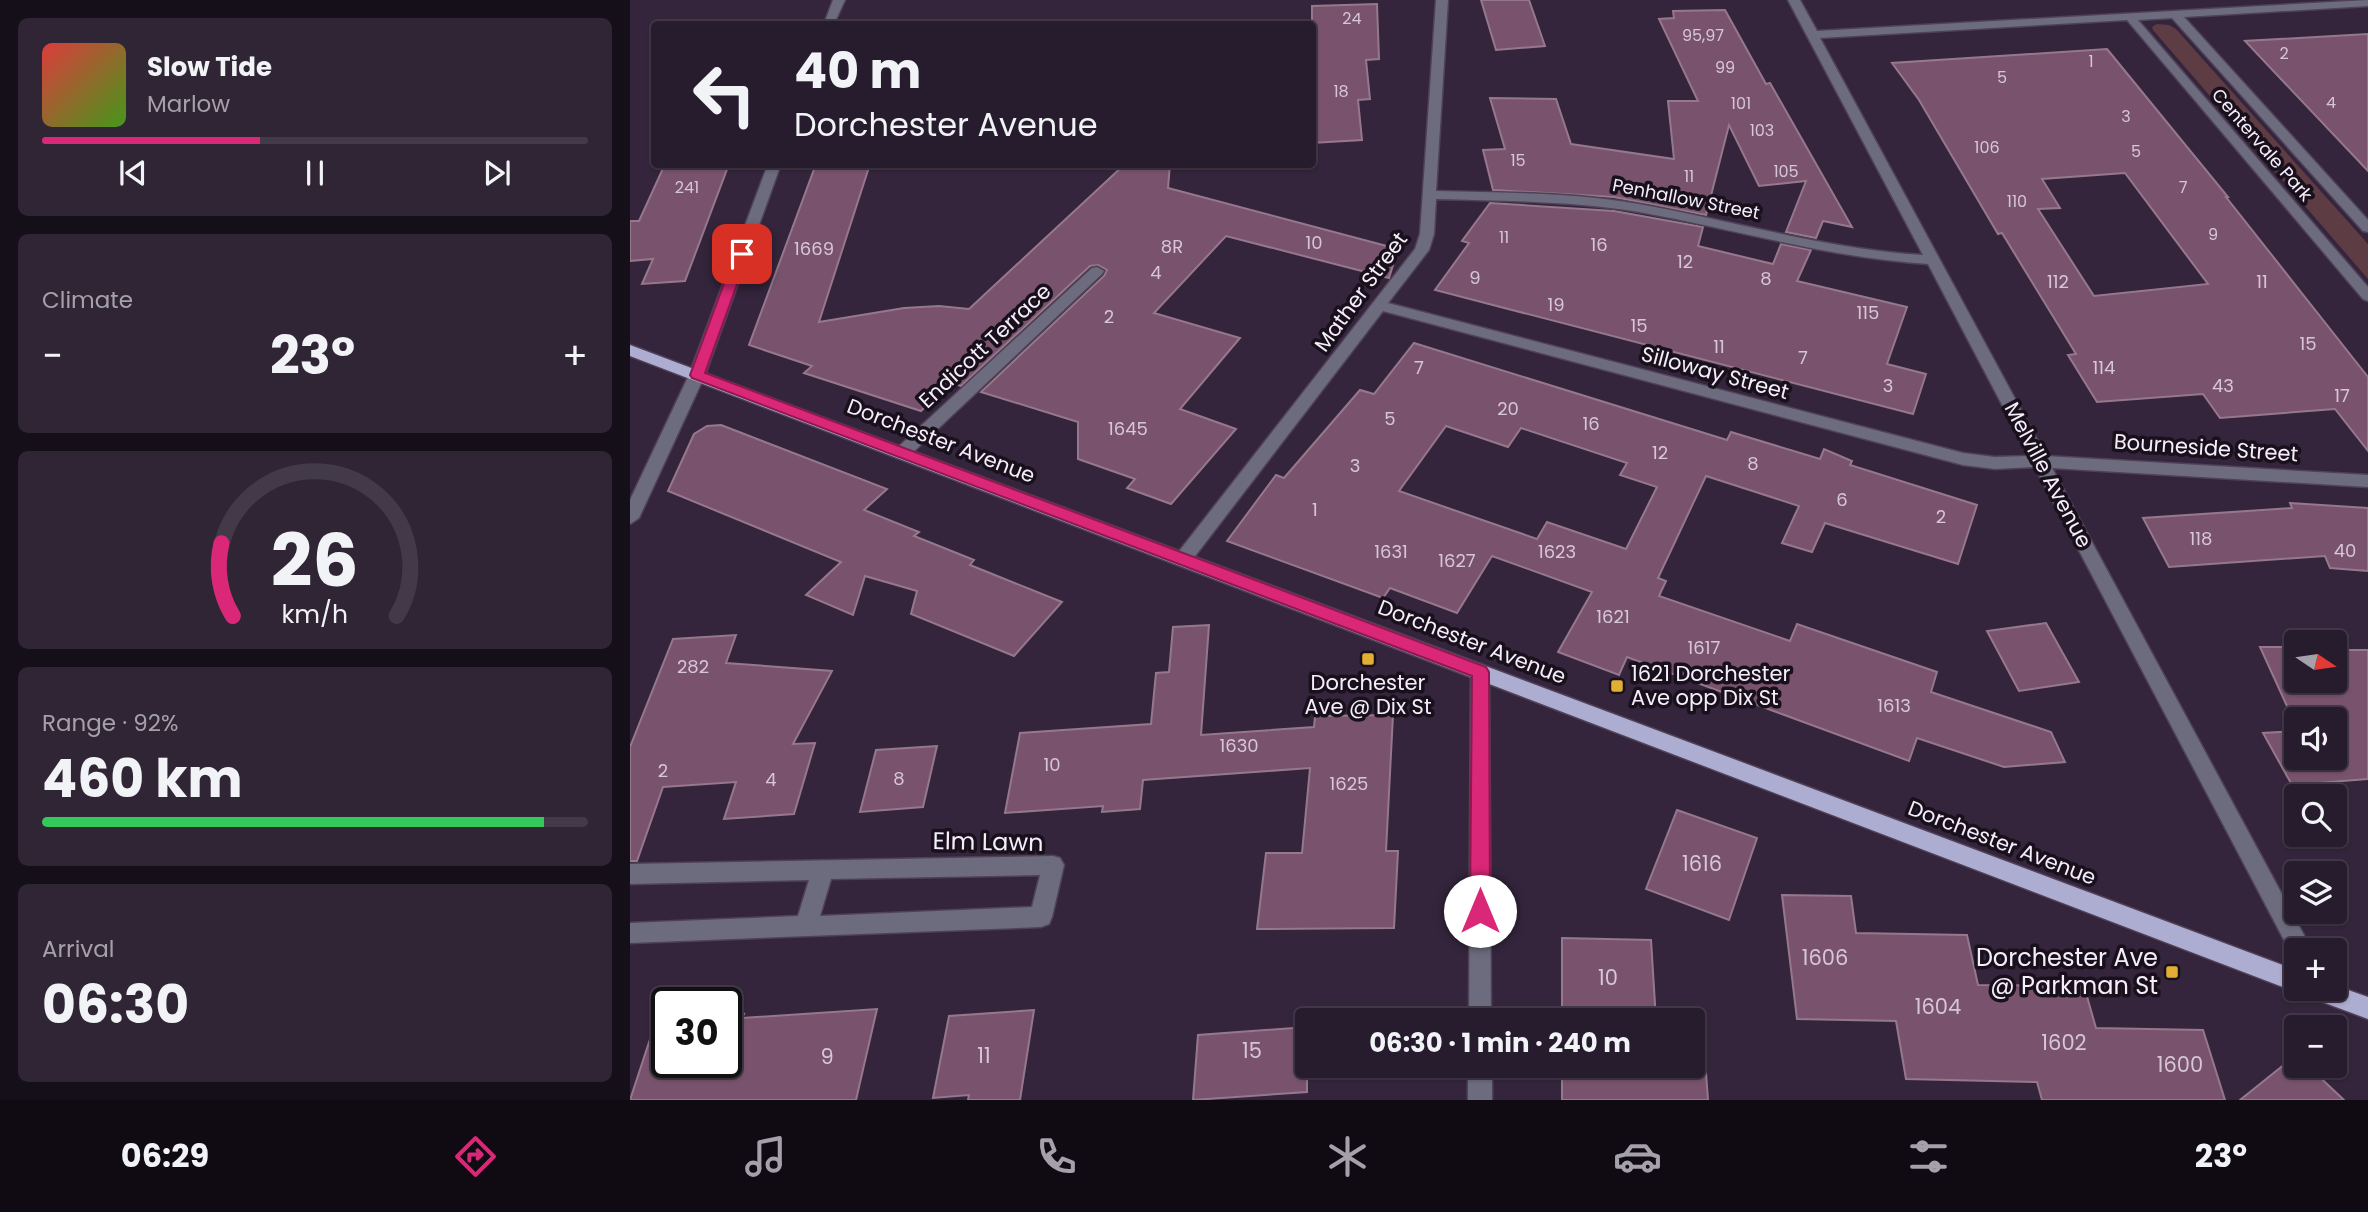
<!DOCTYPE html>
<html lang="en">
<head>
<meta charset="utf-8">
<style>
  :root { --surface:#271c2d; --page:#2f2535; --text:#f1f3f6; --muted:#a4a1aa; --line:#433a49; --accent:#db2777 }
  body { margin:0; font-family:Poppins,sans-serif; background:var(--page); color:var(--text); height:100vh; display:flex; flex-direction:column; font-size:26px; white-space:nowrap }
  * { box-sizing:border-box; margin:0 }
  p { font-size:23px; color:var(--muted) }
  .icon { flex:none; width:38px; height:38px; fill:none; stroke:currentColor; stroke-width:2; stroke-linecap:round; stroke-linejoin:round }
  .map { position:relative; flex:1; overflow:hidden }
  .sheet { display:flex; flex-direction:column; gap:18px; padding:18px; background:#150f19; width:630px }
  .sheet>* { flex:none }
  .guide { position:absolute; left:21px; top:21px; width:665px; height:147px; border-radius:7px; box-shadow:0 2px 5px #0004,0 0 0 2px var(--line); background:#271c2d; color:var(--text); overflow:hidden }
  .needle { width:46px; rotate:103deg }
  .tools { position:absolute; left:1654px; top:630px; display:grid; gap:14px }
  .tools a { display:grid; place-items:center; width:63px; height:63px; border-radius:7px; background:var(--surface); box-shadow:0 2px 5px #0004,0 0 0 2px var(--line); font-size:35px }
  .speed { position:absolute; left:21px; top:987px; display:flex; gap:14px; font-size:35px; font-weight:700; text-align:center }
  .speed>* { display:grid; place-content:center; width:91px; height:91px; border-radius:50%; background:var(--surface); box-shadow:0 2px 5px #0004,0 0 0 2px var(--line); line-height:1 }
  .speed .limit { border:4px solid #111; border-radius:10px; background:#fff; color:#111 }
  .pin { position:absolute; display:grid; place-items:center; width:60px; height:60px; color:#fff; margin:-30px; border-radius:14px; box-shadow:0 4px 10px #0006 }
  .me { position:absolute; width:77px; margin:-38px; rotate:0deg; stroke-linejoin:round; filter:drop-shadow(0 0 5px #0008) }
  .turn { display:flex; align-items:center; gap:24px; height:147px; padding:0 28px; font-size:32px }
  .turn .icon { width:91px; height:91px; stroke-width:2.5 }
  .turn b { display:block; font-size:49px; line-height:60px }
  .big { font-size:52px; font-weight:700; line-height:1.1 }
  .sheet .card { flex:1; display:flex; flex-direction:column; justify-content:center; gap:10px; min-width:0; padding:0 24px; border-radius:10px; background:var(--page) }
  .sheet .dial { align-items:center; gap:0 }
  .dial svg { height:182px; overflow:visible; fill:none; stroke:var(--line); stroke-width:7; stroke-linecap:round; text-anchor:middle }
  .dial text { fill:var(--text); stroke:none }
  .song { display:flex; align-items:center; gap:21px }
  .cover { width:84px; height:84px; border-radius:10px; background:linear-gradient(135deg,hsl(0 70% 55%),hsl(100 70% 35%)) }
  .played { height:7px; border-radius:4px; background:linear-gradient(90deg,var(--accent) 40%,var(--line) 40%) }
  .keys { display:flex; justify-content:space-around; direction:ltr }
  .heat { display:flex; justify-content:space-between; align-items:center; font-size:38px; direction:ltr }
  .charge { height:10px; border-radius:5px; background:linear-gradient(90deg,#34c759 92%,var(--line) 0) }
  .trip { position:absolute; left:665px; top:1008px; width:410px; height:70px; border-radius:7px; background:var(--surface); box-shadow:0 2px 5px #0004,0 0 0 2px var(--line); font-weight:700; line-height:70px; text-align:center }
  .tabs { display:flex; height:112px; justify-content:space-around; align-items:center; background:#100b12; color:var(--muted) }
  .tabs .icon { width:49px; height:49px }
  .tabs .current { color:var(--accent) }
  .tabs b { font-size:32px; color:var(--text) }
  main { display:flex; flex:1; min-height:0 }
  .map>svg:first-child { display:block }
  .green { fill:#5e3c43 }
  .building { fill:#79536d; stroke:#96788c; stroke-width:2; fill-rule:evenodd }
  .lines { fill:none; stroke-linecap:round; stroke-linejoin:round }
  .minor-casing { stroke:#4f4157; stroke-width:3 }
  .major-casing { stroke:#4f4157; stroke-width:3 }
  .minor { fill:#6c6c7e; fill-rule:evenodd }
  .major { fill:#adacd1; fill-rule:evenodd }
  .route { fill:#db2777; stroke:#8e194d; stroke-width:2 }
  .poi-dot { fill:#e3ae34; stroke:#18111c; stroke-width:2.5 }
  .labels { text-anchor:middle; stroke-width:7; stroke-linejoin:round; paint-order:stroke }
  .far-number-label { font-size:16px; fill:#d7c6d8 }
  .far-street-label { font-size:18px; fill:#f6edfc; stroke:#18111c }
  .number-label { font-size:18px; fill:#d7c6d8 }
  .street-label { font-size:21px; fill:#f6edfc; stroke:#18111c }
  .poi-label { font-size:21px; fill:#f6edfc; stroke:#18111c; text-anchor:start }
  .near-number-label { font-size:21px; fill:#d7c6d8 }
  .near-street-label { font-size:24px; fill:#f6edfc; stroke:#18111c }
  .near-poi-label { font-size:24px; fill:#f6edfc; stroke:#18111c; text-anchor:end }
</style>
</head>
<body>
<main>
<section class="sheet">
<div class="card">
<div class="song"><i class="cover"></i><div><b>Slow Tide</b><p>Marlow</p></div></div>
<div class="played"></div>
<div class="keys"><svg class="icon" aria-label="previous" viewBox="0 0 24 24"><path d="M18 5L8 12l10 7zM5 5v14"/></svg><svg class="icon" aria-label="pause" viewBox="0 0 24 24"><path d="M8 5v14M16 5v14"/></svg><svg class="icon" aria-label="next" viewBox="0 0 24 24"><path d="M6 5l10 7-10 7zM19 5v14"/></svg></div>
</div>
<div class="card"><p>Climate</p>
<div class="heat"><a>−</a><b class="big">23°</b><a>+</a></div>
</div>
<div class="card dial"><svg viewBox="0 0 100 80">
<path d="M14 69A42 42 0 1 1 86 69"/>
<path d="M14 69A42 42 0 0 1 9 37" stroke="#db2777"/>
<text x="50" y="56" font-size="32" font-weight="700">26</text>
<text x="50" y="72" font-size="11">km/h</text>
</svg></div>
<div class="card"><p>Range · 92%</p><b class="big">460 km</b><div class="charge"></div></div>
<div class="card"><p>Arrival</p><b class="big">06:30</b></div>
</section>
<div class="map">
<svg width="1738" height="1100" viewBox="0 0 1738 1100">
  <rect width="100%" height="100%" fill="#34253c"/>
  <!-- green -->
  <polygon class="green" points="1527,24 1539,25 1546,29 1738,244 1738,279 1523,30 1522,27"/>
  <!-- building -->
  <g class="building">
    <polygon points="851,0 899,0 915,46 866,50"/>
    <polygon points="747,4 749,59 736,60 740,99 728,100 732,140 682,143 682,6"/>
    <polygon points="1095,10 1136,84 1140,83 1222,227 1193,221 1186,238 1156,232 1176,181 1129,186 1099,125 1076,215 984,197 863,190 853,150 875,149 860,98 926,99 941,144 1044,159 1038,101 1068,101 1029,19 1044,18 1043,11"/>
    <polygon points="1738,34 1738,171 1615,41"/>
    <path d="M1477,49L1598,197H1596L1738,377V451L1705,409L1590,418L1573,394L1467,402L1438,355L1446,354L1372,233L1368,234L1289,100L1262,63ZM1495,173L1578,284L1464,296L1408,209L1430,208L1412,179Z"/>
    <polygon points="35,164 99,164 55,281 12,284 23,259 0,261 0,221 9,221"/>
    <polygon points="186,164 240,164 189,322 274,308 309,306 339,309 495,164 540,164 538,188 768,249 759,278 596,236 524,313 610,338 550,409 606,429 541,504 497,488 505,479 448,459 448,422 351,392 474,276 477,270 468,265 460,266 331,386 320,382 291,411 174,373 182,366 119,345"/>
    <polygon points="860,203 984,211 1073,227 1068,246 1143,264 1151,244 1181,250 1167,281 1277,307 1257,364 1296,374 1283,414 805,290 839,243 832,241"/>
    <path d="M784,343L1097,440L1101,432L1190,459L1194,449L1222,461L1220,465L1347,505L1328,564L1195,523L1182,552L1152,543L1169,506L1076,476L1028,578L1036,581L1029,596L1160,641L1167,624L1307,672L1301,692L1421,732L1435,762L1374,767L1287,738L1279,761L997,657L989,675L928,652L962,592L862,556L827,613L760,588L753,598L597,541L646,475L654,478L730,390L744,394ZM816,426L878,447L891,428L997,463L990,475L1027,487L996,549L917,522L907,539L769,491Z"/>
    <polygon points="91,425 257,489 234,510 289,532 284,536 344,560 340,565 432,602 384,656 281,614 287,591 235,576 223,615 176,595 211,562 38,491 64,434 77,426"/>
    <polygon points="1660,503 1738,508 1738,571 1700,568 1695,556 1539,567 1513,518 1662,508"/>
    <polygon points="1416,623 1449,682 1389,691 1357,631"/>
    <polygon points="579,625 571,735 684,727 685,716 763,715 756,851 768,851 764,928 627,929 636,853 672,853 680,768 513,780 510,809 472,812 473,806 375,813 390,733 521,724 526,673 539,672 543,627"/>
    <polygon points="106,635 96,663 202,671 163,744 185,743 164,814 94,819 106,782 33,787 7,861 0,861 0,747 43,639"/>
    <polygon points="1708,640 1713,650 1738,650 1738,779 1662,785 1633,733 1666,731 1666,758 1704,758 1704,719 1666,719 1666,726 1630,647 1666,647 1666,681 1704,681 1704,642 1670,641"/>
    <polygon points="307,746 293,807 230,812 246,750"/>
    <polygon points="1047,810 1127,838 1099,920 1016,889"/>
    <polygon points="1152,895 1221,896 1226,933 1337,935 1348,985 1454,986 1466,1028 1573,1030 1595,1100 1412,1100 1407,1082 1276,1079 1266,1021 1167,1019"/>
    <polygon points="932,938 1021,940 1026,1020 932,1020"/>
    <polygon points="247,1009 226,1100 0,1100 26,1021 37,1020 37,1062 96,1062 96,1016 114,1014 112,1018"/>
    <polygon points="404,1010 390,1100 338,1100 339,1095 303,1098 319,1016"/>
    <polygon points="677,1027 677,1092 563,1100 568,1035"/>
    <polygon points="1062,1045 1074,1045 1078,1100 932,1100 932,1066 1062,1066"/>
    <polygon points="1666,1055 1666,1066 1678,1066 1714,1100 1610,1100"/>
  </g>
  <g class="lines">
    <defs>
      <g id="minor">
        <polygon points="203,0 215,0 204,24 194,24"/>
        <path d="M806,0H818L806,191C874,193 942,192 1009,204C1104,221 1196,249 1293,255L1158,0H1170L1187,31L1738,0V6L1554,17L1738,220V232L1733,231L1542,18L1508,20L1738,287V301L1733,299L1497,20L1190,38L1416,456L1738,475V487L1422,468L1682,950H1666V958L1663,957L1405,467L1365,469L1333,465L753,311L559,564H547L544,559L547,554L785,249L790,234ZM806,199C874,201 942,201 1009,212C1105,229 1199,258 1298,264L1399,456L1365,457L1333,453L758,303L799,250L804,234Z"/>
        <polygon points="138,164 151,164 75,375 9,518 0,524 0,500 59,375"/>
        <polygon points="467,267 474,271 472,274 278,457 266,457 264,453 266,449 462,268"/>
        <polygon points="850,664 857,667 859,672 861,1020 839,1020 841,672 843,667"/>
        <path d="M423,856L430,858L434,865L422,917L419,924L411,927L0,943V923L168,916L179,880L0,884V864ZM410,875L402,907L190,916L201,879Z"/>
        <rect x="838" y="1066" width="24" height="34"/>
      </g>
      <g id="major">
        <polygon points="0,345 1666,970 1666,989 1673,989 1666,992 0,356"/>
        <polygon points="1704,985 1738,997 1738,1019 1679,997 1676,989 1704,989"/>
      </g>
    </defs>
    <!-- minor casing -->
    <use href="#minor" class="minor-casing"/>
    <!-- major casing -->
    <use href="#major" class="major-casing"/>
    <!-- minor -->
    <use href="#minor" class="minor"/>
    <!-- major -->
    <use href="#major" class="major"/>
  </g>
  <!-- route -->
  <polygon class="route" points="112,250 118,254 75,373 856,667 859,672 860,911 857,917 850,920 843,917 840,911 842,676 62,378 60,375 105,254"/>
  <!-- markers -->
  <g class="poi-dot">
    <rect x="731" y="652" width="14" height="14" rx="3.5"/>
    <rect x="980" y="679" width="14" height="14" rx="3.5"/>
    <rect x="1535" y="965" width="14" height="14" rx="3.5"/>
  </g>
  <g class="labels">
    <!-- far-number labels -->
    <g class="far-number-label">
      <text x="722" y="24">24</text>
      <text x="1073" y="41">95,97</text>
      <text x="1654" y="59">2</text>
      <text x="1461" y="67">1</text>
      <text x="1095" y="73">99</text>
      <text x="1372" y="83">5</text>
      <text x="711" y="97">18</text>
      <text x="1701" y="108">4</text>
      <text x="1111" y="109">101</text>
      <text x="1496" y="122">3</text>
      <text x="1132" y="136">103</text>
      <text x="1357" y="153">106</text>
      <text x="1506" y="157">5</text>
      <text x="888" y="166">15</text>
      <text x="1156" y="177">105</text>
      <text x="1059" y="182">11</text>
      <text x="57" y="193">241</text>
      <text x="1553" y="193">7</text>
      <text x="1387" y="207">110</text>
      <text x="1583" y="240">9</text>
      <text x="874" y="243">11</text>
    </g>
    <!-- far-street labels -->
    <g class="far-street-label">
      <text transform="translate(1632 145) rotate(49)" y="6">Centervale Park</text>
      <text transform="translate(1056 199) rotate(11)" y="6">Penhallow Street</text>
    </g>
    <!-- number labels -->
    <g class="number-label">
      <text x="684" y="249">10</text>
      <text x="969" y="251">16</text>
      <text x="542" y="253">8R</text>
      <text x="184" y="255">1669</text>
      <text x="1055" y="268">12</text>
      <text x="526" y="279">4</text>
      <text x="845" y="284">9</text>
      <text x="1136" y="285">8</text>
      <text x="1428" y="288">112</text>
      <text x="1632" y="288">11</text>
      <text x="926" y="311">19</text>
      <text x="1238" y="319">115</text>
      <text x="479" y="323">2</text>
      <text x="1009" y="332">15</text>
      <text x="1678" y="350">15</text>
      <text x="1089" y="353">11</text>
      <text x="1173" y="364">7</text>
      <text x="789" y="374">7</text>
      <text x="1474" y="374">114</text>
      <text x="1258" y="392">3</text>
      <text x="1593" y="392">43</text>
      <text x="1712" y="402">17</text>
      <text x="878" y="415">20</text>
      <text x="760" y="425">5</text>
      <text x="961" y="430">16</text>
      <text x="498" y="435">1645</text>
      <text x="1030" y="459">12</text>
      <text x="1123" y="470">8</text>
      <text x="725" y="472">3</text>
      <text x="1212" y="506">6</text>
      <text x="685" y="516">1</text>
      <text x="1311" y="523">2</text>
      <text x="1571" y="545">118</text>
      <text x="1715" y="557">40</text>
      <text x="761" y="558">1631</text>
      <text x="927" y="558">1623</text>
      <text x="827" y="567">1627</text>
      <text x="983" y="623">1621</text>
      <text x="1074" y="654">1617</text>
      <text x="63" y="673">282</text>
      <text x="1264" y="712">1613</text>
      <text x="609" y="752">1630</text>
      <text x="422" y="771">10</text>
      <text x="33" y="777">2</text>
      <text x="269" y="785">8</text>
      <text x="141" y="786">4</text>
      <text x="719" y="790">1625</text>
    </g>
    <!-- street labels -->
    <g class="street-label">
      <text transform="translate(731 292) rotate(-54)" y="7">Mather Street</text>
      <text transform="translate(355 346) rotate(-43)" y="7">Endicott Terrace</text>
      <text transform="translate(1085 373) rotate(15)" y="7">Silloway Street</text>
      <text transform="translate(311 441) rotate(21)" y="7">Dorchester Avenue</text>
      <text transform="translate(1576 448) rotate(4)" y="7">Bourneside Street</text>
      <text transform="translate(1418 475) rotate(62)" y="7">Melville Avenue</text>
      <text transform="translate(842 642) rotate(21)" y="7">Dorchester Avenue</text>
      <text transform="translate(1372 843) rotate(21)" y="7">Dorchester Avenue</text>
    </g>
    <!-- poi labels -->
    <g class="poi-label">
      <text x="1001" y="681">1621 Dorchester<tspan x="1001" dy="24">Ave opp Dix St</tspan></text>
      <text x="738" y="690" text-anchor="middle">Dorchester<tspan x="738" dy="24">Ave @ Dix St</tspan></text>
    </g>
    <!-- near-number labels -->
    <g class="near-number-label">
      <text x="1072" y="871">1616</text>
      <text x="1195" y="965">1606</text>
      <text x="978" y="985">10</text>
      <text x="1308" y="1014">1604</text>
      <text x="1434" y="1050">1602</text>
      <text x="622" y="1058">15</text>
      <text x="354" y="1063">11</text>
      <text x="197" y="1064">9</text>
      <text x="1550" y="1072">1600</text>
    </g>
    <!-- near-street labels -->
    <g class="near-street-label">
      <text transform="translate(358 842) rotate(1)" y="8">Elm Lawn</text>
    </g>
    <!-- near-poi labels -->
    <g class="near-poi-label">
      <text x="1528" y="966">Dorchester Ave<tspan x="1528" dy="28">@ Parkman St</tspan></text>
    </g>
  </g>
</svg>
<div class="tools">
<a><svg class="needle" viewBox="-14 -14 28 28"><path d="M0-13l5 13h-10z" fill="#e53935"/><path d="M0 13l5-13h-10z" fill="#a4a1aa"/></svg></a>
<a><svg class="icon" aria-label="sound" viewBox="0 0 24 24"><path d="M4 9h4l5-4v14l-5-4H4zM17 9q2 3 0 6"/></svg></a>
<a><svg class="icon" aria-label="search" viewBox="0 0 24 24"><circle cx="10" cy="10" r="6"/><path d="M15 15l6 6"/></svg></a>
<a><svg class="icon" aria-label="layers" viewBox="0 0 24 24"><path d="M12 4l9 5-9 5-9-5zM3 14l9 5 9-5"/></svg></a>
<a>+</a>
<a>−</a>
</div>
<div class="speed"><div class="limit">30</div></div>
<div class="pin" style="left:112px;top:254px;background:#d93025"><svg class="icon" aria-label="arrive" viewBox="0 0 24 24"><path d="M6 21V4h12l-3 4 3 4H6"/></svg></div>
<svg class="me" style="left:850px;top:911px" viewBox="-20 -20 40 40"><circle r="19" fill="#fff"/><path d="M0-13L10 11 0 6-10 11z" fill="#db2777"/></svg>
<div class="trip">06:30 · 1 min · 240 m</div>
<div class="guide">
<div class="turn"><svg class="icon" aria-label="left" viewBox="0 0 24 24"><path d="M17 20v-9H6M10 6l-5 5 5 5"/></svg><div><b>40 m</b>Dorchester Avenue</div></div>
</div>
</div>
</main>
<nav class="tabs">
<b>06:29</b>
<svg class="icon current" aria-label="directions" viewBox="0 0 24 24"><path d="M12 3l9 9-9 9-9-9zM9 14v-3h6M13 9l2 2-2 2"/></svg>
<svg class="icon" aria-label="music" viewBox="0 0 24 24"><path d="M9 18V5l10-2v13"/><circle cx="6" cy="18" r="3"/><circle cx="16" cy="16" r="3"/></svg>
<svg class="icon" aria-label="phone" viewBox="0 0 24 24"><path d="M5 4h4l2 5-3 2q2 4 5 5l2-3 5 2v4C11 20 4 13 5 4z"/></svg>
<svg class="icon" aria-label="climate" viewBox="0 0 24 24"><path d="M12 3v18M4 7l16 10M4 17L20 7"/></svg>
<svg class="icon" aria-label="car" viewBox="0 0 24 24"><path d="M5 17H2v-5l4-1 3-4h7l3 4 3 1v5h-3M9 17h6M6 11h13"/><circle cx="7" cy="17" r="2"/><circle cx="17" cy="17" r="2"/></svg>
<svg class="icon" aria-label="filters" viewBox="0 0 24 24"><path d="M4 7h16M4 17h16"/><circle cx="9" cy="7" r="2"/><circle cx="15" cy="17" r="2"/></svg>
<b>23°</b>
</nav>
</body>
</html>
